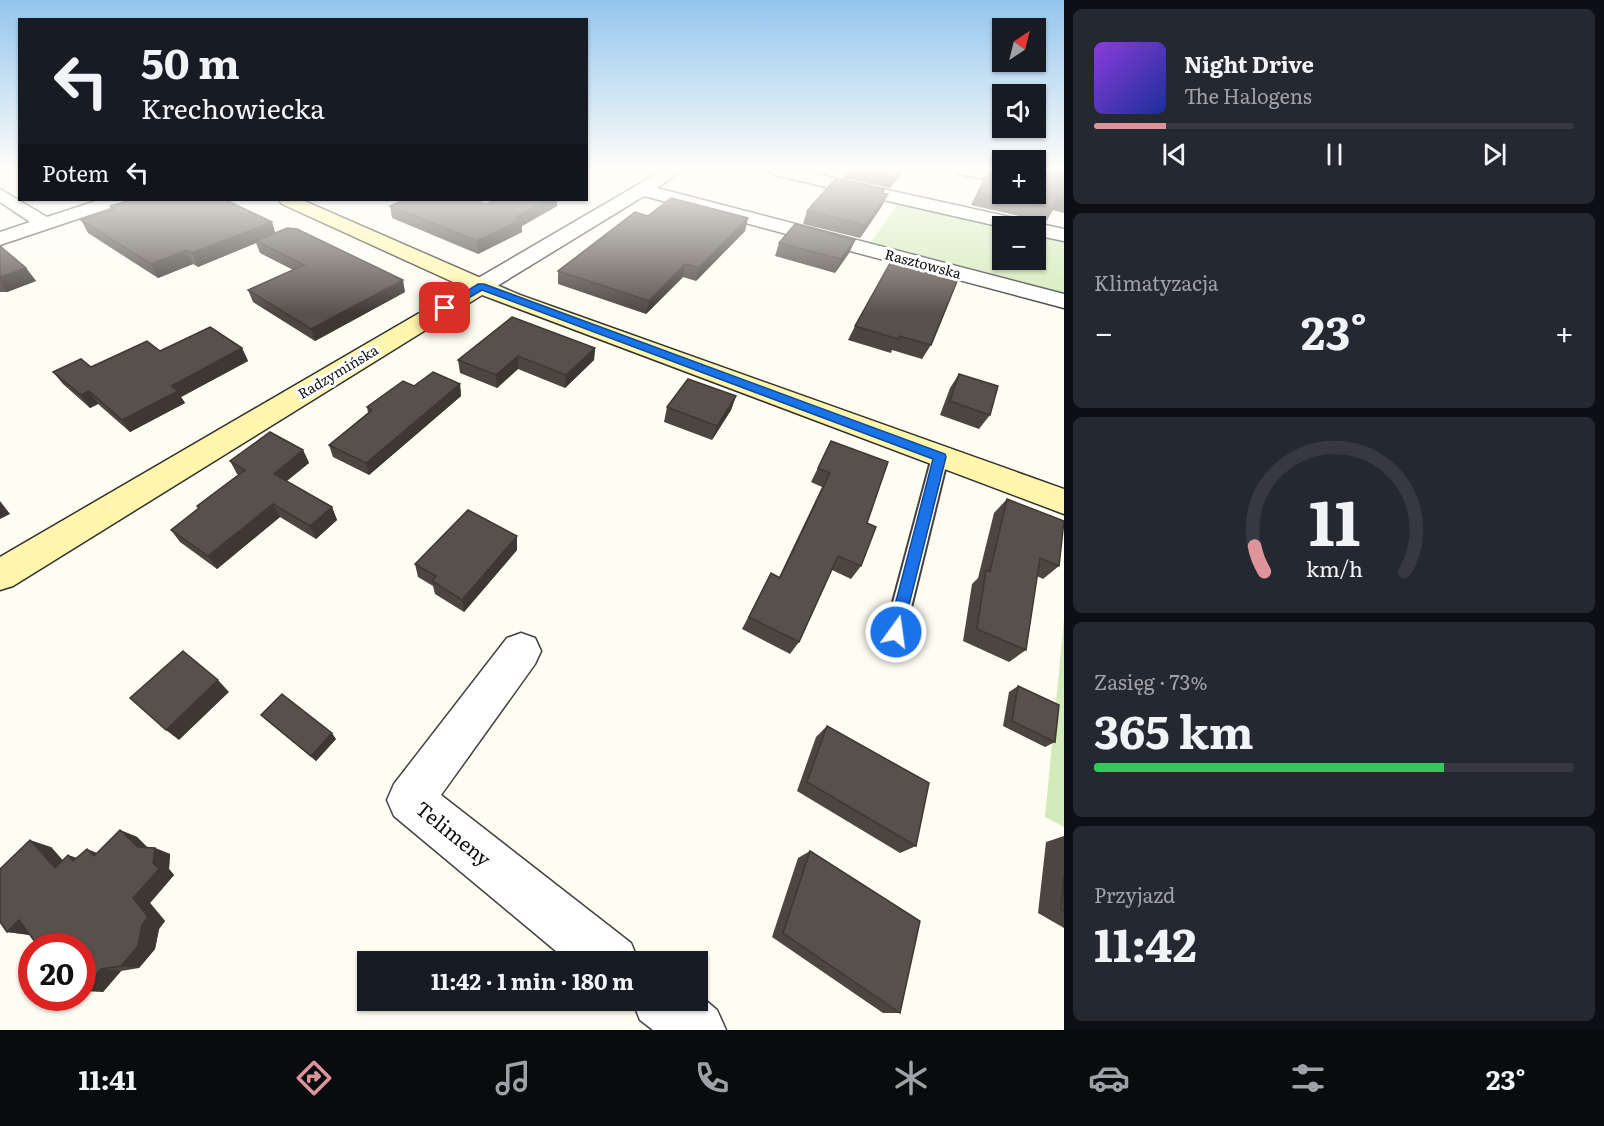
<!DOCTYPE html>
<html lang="pl">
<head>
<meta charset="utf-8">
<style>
  :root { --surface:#171b24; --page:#242831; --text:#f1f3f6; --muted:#9ea1a6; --line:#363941; --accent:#dd959b }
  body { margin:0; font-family:Literata,serif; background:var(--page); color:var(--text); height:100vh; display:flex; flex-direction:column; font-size:22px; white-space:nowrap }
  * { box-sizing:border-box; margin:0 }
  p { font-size:20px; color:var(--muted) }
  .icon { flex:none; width:33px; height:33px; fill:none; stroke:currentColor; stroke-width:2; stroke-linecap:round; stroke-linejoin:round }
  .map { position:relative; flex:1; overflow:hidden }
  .drawer { display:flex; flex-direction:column; gap:9px; padding:9px; background:#0d0f14; width:540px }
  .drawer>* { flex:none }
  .banner { position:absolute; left:18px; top:18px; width:570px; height:183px; border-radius:0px; box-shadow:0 2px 4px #0004; background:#171b24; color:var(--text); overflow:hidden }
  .needle { width:39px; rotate:35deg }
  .buttons { position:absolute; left:992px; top:18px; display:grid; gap:12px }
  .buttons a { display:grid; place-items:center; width:54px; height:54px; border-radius:0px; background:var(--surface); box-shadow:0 2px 4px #0004; font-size:30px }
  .speed { position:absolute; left:18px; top:933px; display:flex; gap:12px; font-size:30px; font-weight:700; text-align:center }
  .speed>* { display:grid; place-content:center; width:78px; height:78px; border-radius:50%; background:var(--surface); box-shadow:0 2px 4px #0004; line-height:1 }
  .speed .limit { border:9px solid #d22; background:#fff; color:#111 }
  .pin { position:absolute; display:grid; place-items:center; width:51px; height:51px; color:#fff; margin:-26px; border-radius:12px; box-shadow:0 3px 9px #0006 }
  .me { position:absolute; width:66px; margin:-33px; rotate:14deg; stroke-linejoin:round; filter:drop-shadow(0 0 4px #0008) }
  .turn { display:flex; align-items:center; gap:21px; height:126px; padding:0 24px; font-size:27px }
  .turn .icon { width:78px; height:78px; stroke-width:2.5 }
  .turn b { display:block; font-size:42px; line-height:51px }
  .then { display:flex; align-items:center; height:57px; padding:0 24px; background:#0003; gap:12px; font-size:22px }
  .big { font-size:45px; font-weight:700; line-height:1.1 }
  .drawer .tile { flex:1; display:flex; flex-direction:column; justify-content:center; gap:9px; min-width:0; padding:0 21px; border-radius:9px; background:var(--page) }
  .drawer .dial { align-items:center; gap:0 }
  .dial svg { height:156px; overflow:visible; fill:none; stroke:var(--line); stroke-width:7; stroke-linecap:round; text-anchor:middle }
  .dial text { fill:var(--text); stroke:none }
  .song { display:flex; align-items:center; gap:18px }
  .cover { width:72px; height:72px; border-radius:9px; background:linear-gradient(135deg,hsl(270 70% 55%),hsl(230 70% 35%)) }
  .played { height:6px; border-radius:3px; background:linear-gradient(90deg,var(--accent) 15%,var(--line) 15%) }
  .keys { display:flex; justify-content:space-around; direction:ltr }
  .heat { display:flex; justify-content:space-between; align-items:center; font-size:33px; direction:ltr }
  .charge { height:9px; border-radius:4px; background:linear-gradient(90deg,#34c759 73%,var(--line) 0) }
  .trip { position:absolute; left:357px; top:951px; width:351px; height:60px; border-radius:0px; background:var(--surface); box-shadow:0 2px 4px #0004; font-weight:700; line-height:60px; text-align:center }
  .tabs { display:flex; height:96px; justify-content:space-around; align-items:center; background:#090b0e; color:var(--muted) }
  .tabs .icon { width:42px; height:42px }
  .tabs .on { color:var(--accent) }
  .tabs b { font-size:27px; color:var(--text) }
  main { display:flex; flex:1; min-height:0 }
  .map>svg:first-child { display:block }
  .green { fill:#d3ebba }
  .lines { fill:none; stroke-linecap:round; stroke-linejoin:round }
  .lane-casing { stroke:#424242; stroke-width:4 }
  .street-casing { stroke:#424242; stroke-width:3 }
  .secondary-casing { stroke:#313131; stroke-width:3 }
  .lane { fill:#fff; fill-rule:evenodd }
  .street { fill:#fff; fill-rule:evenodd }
  .secondary { fill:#fff6ad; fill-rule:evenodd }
  .wall { fill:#4c4540 }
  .shaded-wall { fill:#3e3834 }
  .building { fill:#58504b; stroke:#3e3834; stroke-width:1.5 }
  .route { fill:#1a73e8; stroke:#114b97; stroke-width:1.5 }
  .labels { text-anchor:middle; stroke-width:6; stroke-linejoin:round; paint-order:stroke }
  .far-street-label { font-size:14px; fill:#0f0f0f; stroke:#fff }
  .near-street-label { font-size:20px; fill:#0f0f0f; stroke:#fff }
</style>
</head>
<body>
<main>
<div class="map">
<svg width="1064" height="1030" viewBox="0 0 1064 1030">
  <rect width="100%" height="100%" fill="#fffcf2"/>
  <!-- green -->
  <g class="green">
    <polygon points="899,203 1002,226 1002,260 1035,260 1035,234 1064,240 1064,297 869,245"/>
    <polygon points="1064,619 1064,827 1045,817"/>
  </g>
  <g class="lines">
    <defs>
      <polygon id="lane" points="940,452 948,457 905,632 902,638 895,641 888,638 885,632 932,457"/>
      <g id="street">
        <polygon points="663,170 683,170 657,188 1064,294 1064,308 644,196 489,291 473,291 470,286 473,281"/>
        <polygon points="766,170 797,170 1064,229 1064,241 1035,235 1035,226 1002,227 774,175"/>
        <polygon points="957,170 1002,172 1002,182 959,174"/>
        <polygon points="0,189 47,217 99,200 125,200 122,204 0,245 0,232 30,222 0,202"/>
        <polygon points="521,633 535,638 541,651 535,664 441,795 631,943 639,962 569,962 394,816 387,800 394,784 507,638"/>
        <polygon points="698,994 717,1010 726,1030 653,1030 640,1020 632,1000 698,1000"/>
      </g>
      <polygon id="secondary" points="279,200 302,200 520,295 1064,489 1064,514 482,295 13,586 0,590 0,557 464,287 282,204"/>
    </defs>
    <!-- lane casing -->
    <use href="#lane" class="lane-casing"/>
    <!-- street casing -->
    <use href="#street" class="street-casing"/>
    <!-- secondary casing -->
    <use href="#secondary" class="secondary-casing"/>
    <!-- lane -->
    <use href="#lane" class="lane"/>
    <!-- street -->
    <use href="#street" class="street"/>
    <!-- secondary -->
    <use href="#secondary" class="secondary"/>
  </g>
  <!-- wall -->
  <g class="wall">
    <polygon points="843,170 905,170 890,188 843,178 846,171"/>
    <polygon points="988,170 1002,194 1035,170 1064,170 1064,213 1053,210 1046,222 971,205"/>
    <polygon points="884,193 882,206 860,238 803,224 807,211"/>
    <polygon points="495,200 557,200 557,206 522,226 522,232 478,254 392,218 390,206 486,204"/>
    <polygon points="110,206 276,233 405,292 315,341 253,302 248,290 293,270 260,253 256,243 198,267 193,264 158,278 88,233 81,220 112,210"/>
    <polygon points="648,216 748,218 745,231 696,281 683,277 646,314 558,284 558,271"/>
    <polygon points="855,240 849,253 835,273 775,256 779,243"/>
    <polygon points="0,246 26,268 36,281 7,292 0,292"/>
    <polygon points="894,256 931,345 922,359 892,350 891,353 848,340 855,326"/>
    <polygon points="242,348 248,361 181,397 185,403 130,432 98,404 90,408 63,384 53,372 91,367 160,351"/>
    <polygon points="595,348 594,360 565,388 518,369 497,388 460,373 458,360"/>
    <polygon points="959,374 990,415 979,429 940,415 950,388"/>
    <polygon points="460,384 461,396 369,475 333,457 329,445 368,413 367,407 414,386"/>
    <polygon points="736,396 731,410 712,440 664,422 667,407"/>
    <polygon points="831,441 867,523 861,566 851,579 832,570 799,642 790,654 742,629 771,573 779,577 822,487 811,482"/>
    <polygon points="303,450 309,463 287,481 332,507 337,520 316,539 280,517 217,569 180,542 171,530 199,509 197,506 239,475 237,474 230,461"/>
    <polygon points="1007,499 1059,566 1043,579 1037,576 1026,650 1009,662 963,641 972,584 978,578 994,513"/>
    <polygon points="517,550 464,612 435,594 433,586 418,577 415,564"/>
    <polygon points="1018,686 1055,742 1045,747 1003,726 1009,692"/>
    <polygon points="261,715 336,739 316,761 266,720"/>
    <polygon points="827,726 916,846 900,853 797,791 816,737"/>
    <polygon points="120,830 137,837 147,847 155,848 170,854 169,869 174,875 150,903 165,921 159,929 155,949 139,968 121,971 103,992 82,946 30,935 7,932 51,847 63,861 68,855 77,858 97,853"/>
    <polygon points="1064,836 1064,928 1038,913 1046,842"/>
    <polygon points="810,851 900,1013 883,1013 772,937 798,858"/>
  </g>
  <!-- shaded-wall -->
  <g class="shaded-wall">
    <polygon points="901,170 905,170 890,188 895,178"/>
    <polygon points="888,194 882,206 860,238 865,225"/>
    <polygon points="547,200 557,200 557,206 522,226 522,232 478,254 477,241 516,217"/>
    <polygon points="748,218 745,231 696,281 699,268"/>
    <polygon points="272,222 276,235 256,241 256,243 198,267 192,253"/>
    <polygon points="855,240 849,253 835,273 841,259"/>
    <polygon points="186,250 193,264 158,278 151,264"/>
    <polygon points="685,264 683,277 646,314 649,301"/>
    <polygon points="26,268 36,281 7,292 0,282 0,277"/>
    <polygon points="403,280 405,292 315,341 311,329"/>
    <polygon points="242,348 248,361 181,397 185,403 130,432 122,420 171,386"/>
    <polygon points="595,348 594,360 565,388 566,375"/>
    <polygon points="518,356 518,369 497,388 496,375"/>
    <polygon points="460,384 461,396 369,475 366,463"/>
    <polygon points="89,391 98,404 90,408 81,395"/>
    <polygon points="736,396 731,410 712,440 717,426"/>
    <polygon points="303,450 309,463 280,486 274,474"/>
    <polygon points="0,501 10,514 0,519"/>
    <polygon points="273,504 280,517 217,569 208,556"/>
    <polygon points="332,507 337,520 316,539 310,526"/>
    <polygon points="517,536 517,550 464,612 462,600"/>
    <polygon points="218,680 229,692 179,740 166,730"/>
    <polygon points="332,733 336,739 316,761 311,756"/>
    <polygon points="120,830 137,837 154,854 138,847"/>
    <polygon points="30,840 51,847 75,874 55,868"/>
    <polygon points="155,848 170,854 169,869 174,875 150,903 165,921 159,929 155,949 139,968 121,966 133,898 153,863"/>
    <polygon points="87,849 105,856 94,856"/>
    <polygon points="68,855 87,862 73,861"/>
    <polygon points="19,920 30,935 7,932"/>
    <polygon points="101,969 121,971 103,992 82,991"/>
  </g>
  <!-- building -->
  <g class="building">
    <polygon points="857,170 901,170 895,178"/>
    <polygon points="989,170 1002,171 1002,194 1035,194 1035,170 1041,170 1041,178 1064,183 1064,198 1057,197 1054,209 978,193"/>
    <polygon points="836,178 885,189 882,193 888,194 865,225 807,211"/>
    <polygon points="671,198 748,218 699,268 685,264 649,301 558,271 635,212 648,216"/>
    <polygon points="131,200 226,200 272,222 192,253 186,250 151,264 81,220 114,209 110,206"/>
    <polygon points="404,200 475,200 486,204 495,200 547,200 516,217 522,219 477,241 390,206"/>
    <polygon points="795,224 855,240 841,259 779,243"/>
    <polygon points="287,228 297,229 403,280 311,329 248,290 304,265 256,241"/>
    <polygon points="0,246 26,268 0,277"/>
    <polygon points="894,256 920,269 958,279 931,345 900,336 898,339 855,326"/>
    <polygon points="512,317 595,348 566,375 518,356 496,375 458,360"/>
    <polygon points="210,327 242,348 171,386 178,391 122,420 89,391 81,395 53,372 81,359 91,367 147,341 160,351"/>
    <polygon points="433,372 460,384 366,463 329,445 372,410 367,407 403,381 414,386"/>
    <polygon points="959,374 998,386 990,415 950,401"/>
    <polygon points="688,379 736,396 717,426 667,407"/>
    <polygon points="270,432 303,450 274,474 332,507 310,526 273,504 208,556 171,530 199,508 197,506 245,470 230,461"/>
    <polygon points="831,441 888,462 867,523 876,527 861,566 838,556 799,642 749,617 771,573 780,578 830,473 818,468"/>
    <polygon points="1007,499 1064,521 1059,566 1040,558 1026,650 977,629 986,570 990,572"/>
    <polygon points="468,510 517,536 462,600 432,581 436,576 415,564"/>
    <polygon points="183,651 218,680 166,730 130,698"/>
    <polygon points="1018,686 1059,705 1055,742 1012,721"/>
    <polygon points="282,694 332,733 311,756 261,715"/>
    <polygon points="827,726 929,783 916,846 807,782"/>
    <polygon points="120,830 138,847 155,848 153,863 159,869 133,898 148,917 142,925 138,946 121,966 101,969 82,990 82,946 38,946 19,920 7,932 0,922 0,869 30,840 55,868 68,855 73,861 87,849 94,856"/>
    <polygon points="810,851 920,921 900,1013 783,933"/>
    <polygon points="1064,876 1064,911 1061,909"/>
  </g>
  <!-- sky -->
  <linearGradient id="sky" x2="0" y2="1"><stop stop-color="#93c5ee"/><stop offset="0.54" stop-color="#fffef9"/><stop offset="1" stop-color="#fffef9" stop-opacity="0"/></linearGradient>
  <rect width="1064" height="314" fill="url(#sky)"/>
  <!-- route -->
  <polygon class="route" points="478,284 484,284 945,454 946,457 901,637 896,639 890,637 888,632 933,459 482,290 448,310 440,308"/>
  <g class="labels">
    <!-- far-street labels -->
    <g class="far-street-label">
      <text transform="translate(923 264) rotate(15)" y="5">Rasztowska</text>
      <text transform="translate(338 372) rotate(-31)" y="5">Radzymińska</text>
    </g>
    <!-- near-street labels -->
    <g class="near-street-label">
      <text transform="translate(453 834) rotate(39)" y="7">Telimeny</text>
    </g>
  </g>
</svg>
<div class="buttons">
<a><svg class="needle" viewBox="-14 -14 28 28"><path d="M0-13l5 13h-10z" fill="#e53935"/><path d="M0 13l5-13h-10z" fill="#9ea1a6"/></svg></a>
<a><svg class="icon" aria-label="sound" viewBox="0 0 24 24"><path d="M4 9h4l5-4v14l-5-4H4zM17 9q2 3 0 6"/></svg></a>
<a>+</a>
<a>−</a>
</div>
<div class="speed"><div class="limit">20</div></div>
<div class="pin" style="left:445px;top:308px;background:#d93025"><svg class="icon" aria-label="arrive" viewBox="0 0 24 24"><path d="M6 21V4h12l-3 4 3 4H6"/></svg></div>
<svg class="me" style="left:896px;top:632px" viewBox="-20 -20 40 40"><circle r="17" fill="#1a73e8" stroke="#fff" stroke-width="3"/><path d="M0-11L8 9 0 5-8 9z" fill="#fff"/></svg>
<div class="trip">11:42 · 1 min · 180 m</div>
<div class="banner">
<div class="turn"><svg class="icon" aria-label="left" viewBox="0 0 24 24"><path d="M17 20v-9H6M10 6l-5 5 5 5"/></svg><div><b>50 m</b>Krechowiecka</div></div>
<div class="then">Potem<svg class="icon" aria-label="left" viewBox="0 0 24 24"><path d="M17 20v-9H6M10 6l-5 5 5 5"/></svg></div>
</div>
</div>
<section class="drawer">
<div class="tile">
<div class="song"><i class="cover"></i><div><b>Night Drive</b><p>The Halogens</p></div></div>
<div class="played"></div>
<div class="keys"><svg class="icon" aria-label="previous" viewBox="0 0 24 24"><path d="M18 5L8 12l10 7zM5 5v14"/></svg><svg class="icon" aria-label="pause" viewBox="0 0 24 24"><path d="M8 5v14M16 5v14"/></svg><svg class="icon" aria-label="next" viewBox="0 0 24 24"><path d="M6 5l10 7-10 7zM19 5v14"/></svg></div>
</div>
<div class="tile"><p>Klimatyzacja</p>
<div class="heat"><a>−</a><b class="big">23°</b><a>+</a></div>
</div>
<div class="tile dial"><svg viewBox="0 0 100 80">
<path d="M14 69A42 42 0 1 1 86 69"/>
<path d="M14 69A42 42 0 0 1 9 56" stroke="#dd959b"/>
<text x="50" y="56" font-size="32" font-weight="700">11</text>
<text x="50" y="72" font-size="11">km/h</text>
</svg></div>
<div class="tile"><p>Zasięg · 73%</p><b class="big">365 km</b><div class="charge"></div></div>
<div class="tile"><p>Przyjazd</p><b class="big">11:42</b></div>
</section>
</main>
<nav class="tabs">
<b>11:41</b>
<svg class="icon on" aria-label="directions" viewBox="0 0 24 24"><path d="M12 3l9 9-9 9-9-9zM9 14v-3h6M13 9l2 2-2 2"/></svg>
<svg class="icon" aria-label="music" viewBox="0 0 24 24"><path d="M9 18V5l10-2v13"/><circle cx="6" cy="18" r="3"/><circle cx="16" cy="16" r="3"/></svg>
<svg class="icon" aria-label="phone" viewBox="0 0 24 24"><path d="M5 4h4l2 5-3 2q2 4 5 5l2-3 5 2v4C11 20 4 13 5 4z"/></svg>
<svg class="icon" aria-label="climate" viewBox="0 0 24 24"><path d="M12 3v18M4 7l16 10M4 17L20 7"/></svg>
<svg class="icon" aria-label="car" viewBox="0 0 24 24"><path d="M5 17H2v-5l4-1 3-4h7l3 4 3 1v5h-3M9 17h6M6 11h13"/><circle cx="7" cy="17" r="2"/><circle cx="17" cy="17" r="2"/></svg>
<svg class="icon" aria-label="filters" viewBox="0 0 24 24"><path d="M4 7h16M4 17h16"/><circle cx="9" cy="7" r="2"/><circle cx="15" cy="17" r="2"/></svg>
<b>23°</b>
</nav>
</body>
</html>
